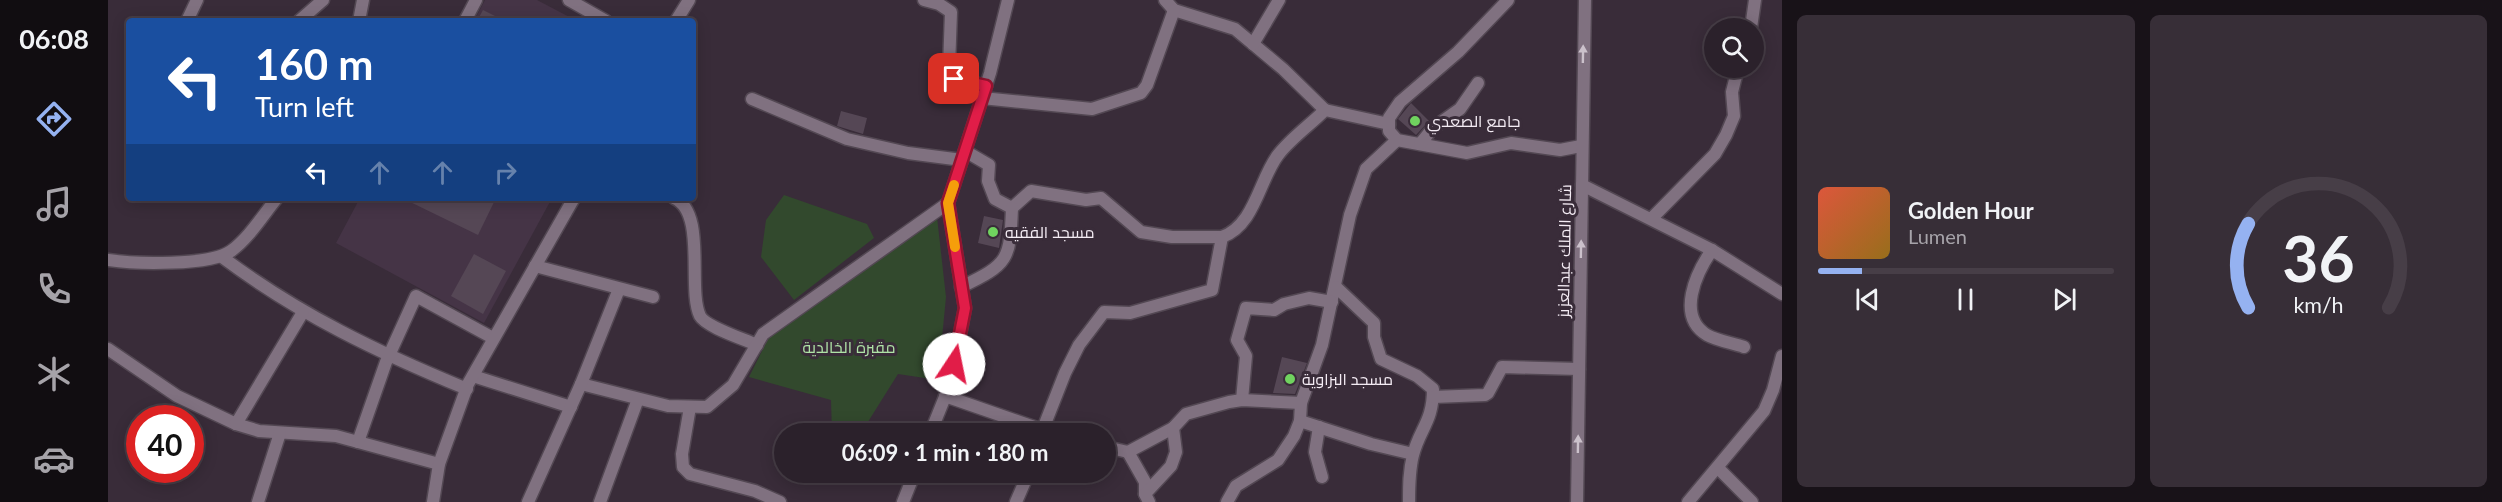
<!DOCTYPE html>
<html lang="en">
<head>
<meta charset="utf-8">
<style>
  :root { --surface:#2b212b; --page:#372e37; --text:#f1f3f6; --muted:#a6a3a9; --line:#473e47; --accent:#95b2f1 }
  body { margin:0; font-family:Lato,Cairo,sans-serif; background:var(--page); color:var(--text); height:100vh; display:flex; flex-direction:column; font-size:22px; white-space:nowrap }
  * { box-sizing:border-box; margin:0 }
  p { font-size:20px; color:var(--muted) }
  .icon { flex:none; width:33px; height:33px; fill:none; stroke:currentColor; stroke-width:2; stroke-linecap:round; stroke-linejoin:round }
  .map { position:relative; flex:1; overflow:hidden }
  .side { display:flex; flex-direction:column; gap:15px; padding:15px; background:#181218; width:720px }
  .side>* { flex:none }
  .banner { position:absolute; left:18px; top:18px; width:570px; height:183px; border-radius:6px; box-shadow:0 3px 15px #0003,0 0 0 2px var(--line); background:#1a4fa0; color:#fff; overflow:hidden }
  .tools { position:absolute; left:1596px; top:18px; display:grid; gap:12px }
  .tools a { display:grid; place-items:center; width:60px; height:60px; border-radius:50%; background:var(--surface); box-shadow:0 3px 15px #0003,0 0 0 2px var(--line); font-size:30px }
  .speed { position:absolute; left:18px; top:405px; display:flex; gap:12px; font-size:30px; font-weight:700; text-align:center }
  .speed>* { display:grid; place-content:center; width:78px; height:78px; border-radius:50%; background:var(--surface); box-shadow:0 3px 15px #0003,0 0 0 2px var(--line); line-height:1 }
  .speed .limit { border:9px solid #d22; background:#fff; color:#111 }
  .pin { position:absolute; display:grid; place-items:center; width:51px; height:51px; color:#fff; margin:-26px; border-radius:12px; box-shadow:0 3px 9px #0006 }
  .me { position:absolute; width:66px; margin:-33px; rotate:11deg; stroke-linejoin:round; filter:drop-shadow(0 0 4px #0008) }
  .turn { display:flex; align-items:center; gap:21px; height:126px; padding:0 30px; font-size:27px }
  .turn .icon { width:78px; height:78px; stroke-width:2.5 }
  .turn b { display:block; font-size:42px; line-height:51px }
  .lanes { display:flex; align-items:center; height:57px; padding:0 30px; background:#0003; justify-content:center; gap:30px; direction:ltr }
  .lanes .off { opacity:.35 }
  .side .card { flex:1; display:flex; flex-direction:column; justify-content:center; gap:9px; min-width:0; padding:0 21px; border-radius:9px; background:var(--page) }
  .side .dial { align-items:center; gap:0 }
  .dial svg { height:156px; overflow:visible; fill:none; stroke:var(--line); stroke-width:7; stroke-linecap:round; text-anchor:middle }
  .dial text { fill:var(--text); stroke:none }
  .song { display:flex; align-items:center; gap:18px }
  .cover { width:72px; height:72px; border-radius:9px; background:linear-gradient(135deg,hsl(10 70% 55%),hsl(40 70% 35%)) }
  .played { height:6px; border-radius:3px; background:linear-gradient(90deg,var(--accent) 15%,var(--line) 15%) }
  .keys { display:flex; justify-content:space-around; direction:ltr }
  .side .tiles { flex:1; display:grid; gap:15px; grid-template-columns:repeat(2,1fr) }
  .trip { position:absolute; left:666px; top:423px; width:342px; height:60px; border-radius:30px; background:var(--surface); box-shadow:0 3px 15px #0003,0 0 0 2px var(--line); font-weight:700; line-height:60px; text-align:center }
  main { display:flex; flex:1; min-height:0 }
  .tab-bar { display:flex; flex-direction:column; width:108px; justify-content:space-around; align-items:center; background:#110d11; color:var(--muted) }
  .tab-bar .icon { width:42px; height:42px }
  .tab-bar .selected { color:var(--accent) }
  .tab-bar b { font-size:27px; color:var(--text) }
  .map>svg:first-child { display:block }
  .built { fill:#453446 }
  .green { fill:#32492d }
  .building { fill:#554755 }
  .lines { fill:none; stroke-linecap:round; stroke-linejoin:round }
  .minor-casing { stroke:#534853; stroke-width:15 }
  .minor { stroke:#807180; stroke-width:12 }
  .oneway { fill:#cbc1cb }
  .route-casing { stroke:#92132f; stroke-width:15 }
  .route { stroke:#e11d48; stroke-width:10 }
  .slow { stroke:#f59e0b; stroke-width:10 }
  .poi-dot { fill:#70d35f; stroke:#392c39; stroke-width:2 }
  .labels { text-anchor:middle; stroke-width:6; stroke-linejoin:round; paint-order:stroke }
  .poi-label { font-size:16px; fill:#f4ecf4; stroke:#392c39; text-anchor:start }
  .street-label { font-size:16px; fill:#f4ecf4; stroke:#392c39 }
  .park-label { font-size:16px; fill:#afe3a6; stroke:#392c39 }
</style>
</head>
<body>
<main>
<nav class="tab-bar">
<b>06:08</b>
<svg class="icon selected" aria-label="directions" viewBox="0 0 24 24"><path d="M12 3l9 9-9 9-9-9zM9 14v-3h6M13 9l2 2-2 2"/></svg>
<svg class="icon" aria-label="music" viewBox="0 0 24 24"><path d="M9 18V5l10-2v13"/><circle cx="6" cy="18" r="3"/><circle cx="16" cy="16" r="3"/></svg>
<svg class="icon" aria-label="phone" viewBox="0 0 24 24"><path d="M5 4h4l2 5-3 2q2 4 5 5l2-3 5 2v4C11 20 4 13 5 4z"/></svg>
<svg class="icon" aria-label="climate" viewBox="0 0 24 24"><path d="M12 3v18M4 7l16 10M4 17L20 7"/></svg>
<svg class="icon" aria-label="car" viewBox="0 0 24 24"><path d="M5 17H2v-5l4-1 3-4h7l3 4 3 1v5h-3M9 17h6M6 11h13"/><circle cx="7" cy="17" r="2"/><circle cx="17" cy="17" r="2"/></svg>
</nav>
<div class="map">
<svg width="1674" height="502" viewBox="0 0 1674 502">
  <rect width="100%" height="100%" fill="#392c39"/>
  <!-- built -->
  <g class="built">
    <polygon points="377,0 429,0 469,21 366,21"/>
    <polygon points="252,198 444,198 376,323 228,243"/>
  </g>
  <!-- green -->
  <g class="green">
    <polygon points="676,195 759,224 766,238 686,300 653,257 658,220"/>
    <polygon points="829,217 838,297 830,380 790,374 753,433 724,434 723,400 641,377 661,337"/>
  </g>
  <!-- building -->
  <g class="building">
    <polygon points="375,10 397,21 369,21"/>
    <polygon points="1303,103 1321,121 1308,135 1290,119"/>
    <polygon points="733,111 759,118 755,134 729,126"/>
    <polygon points="294,198 388,198 370,235"/>
    <polygon points="876,216 895,220 891,248 870,243"/>
    <polygon points="366,254 398,271 375,314 343,296"/>
    <polygon points="1174,357 1199,363 1187,394 1165,393"/>
  </g>
  <g class="lines">
    <defs>
      <g id="minor">
        <polyline points="461,0 498,21"/>
        <polyline points="816,0 831,4 843,12 841,67 844,77 878,86"/>
        <polyline points="1057,0 1066,10 1127,29 1175,69 1217,110"/>
        <polyline points="1400,0 1350,52 1292,102 1281,118 1281,131 1289,140 1359,153 1403,143 1452,150 1473,146"/>
        <polyline points="79,21 89,0"/>
        <polyline points="191,21 215,0"/>
        <polyline points="251,21 255,0"/>
        <polyline points="357,21 368,0"/>
        <polyline points="568,21 581,0"/>
        <polyline points="1643,28 1647,0"/>
        <polyline points="1145,44 1171,0"/>
        <polyline points="874,98 984,109 1033,93 1039,85 1066,10"/>
        <polyline points="644,99 739,139 800,153 854,160"/>
        <polyline points="1289,140 1258,169 1242,215 1214,345 1193,403 1192,421 1263,444 1305,454"/>
        <polyline points="1312,144 1325,128 1352,109 1370,83"/>
        <polyline points="857,151 881,165 880,181 887,199 904,208 923,191 978,200 993,198 1033,232 1064,237 1114,237 1104,290 1022,313 996,312 971,345 957,373 933,434"/>
        <polyline points="1474,185 1604,250 1674,294"/>
        <path d="M566,198C599,212 579,289 592,316C598,327 636,339 649,345"/>
        <polyline points="1544,218 1607,154 1618,135 1626,116 1624,92 1630,68"/>
        <path d="M1114,237C1147,225 1151,180 1170,155C1183,138 1202,125 1217,110L1281,124"/>
        <path d="M1604,250C1588,273 1568,316 1599,335C1610,341 1625,343 1636,347"/>
        <path d="M114,257C192,315 269,352 359,389"/>
        <path d="M0,260C27,264 102,266 123,251C141,238 155,215 169,198"/>
        <polyline points="427,266 545,297"/>
        <path d="M853,287C901,264 902,260 904,208"/>
        <path d="M1228,287L1266,323V337L1273,359L1309,376L1325,389C1325,422 1312,428 1305,455C1301,471 1301,486 1301,502"/>
        <polyline points="0,349 69,396 128,424 151,431 228,436 331,464"/>
        <polyline points="365,376 463,407"/>
        <polyline points="473,384 560,406 599,407 625,385 655,334 840,203"/>
        <polyline points="837,396 935,430"/>
        <polyline points="1325,397 1377,395 1380,393 1394,367 1471,369"/>
        <polyline points="1134,400 1138,356 1129,340 1138,308 1166,310 1176,304 1201,298 1224,302"/>
        <polyline points="582,407 574,454 575,467 582,474 647,491 672,502"/>
        <polyline points="128,424 195,312"/>
        <polyline points="1211,427 1207,452 1214,477"/>
        <polyline points="822,434 843,382 857,308 840,203 882,73 900,0"/>
        <polyline points="250,442 278,362 308,296 385,338"/>
        <polyline points="998,447 1020,452"/>
        <polyline points="1610,468 1644,502"/>
        <polyline points="1037,494 1037,482 1020,452 1065,428"/>
        <polyline points="150,502 172,433"/>
        <polyline points="325,502 331,464 360,384 466,198"/>
        <polyline points="420,502 473,384 511,289"/>
        <polyline points="492,502 530,399"/>
        <polyline points="795,502 807,472"/>
        <polyline points="908,502 921,472"/>
        <polyline points="1041,502 1037,494 1063,466 1068,452 1065,428 1078,414 1121,402 1134,400 1193,403"/>
        <polyline points="1119,502 1128,486 1170,460 1186,436 1192,421"/>
        <polyline points="1469,502 1477,0"/>
        <polyline points="1580,502 1656,411 1665,390 1674,356"/>
      </g>
    </defs>
    <!-- minor casing -->
    <use href="#minor" class="minor-casing"/>
    <!-- minor -->
    <use href="#minor" class="minor"/>
  </g>
  <!-- one-way arrows -->
  <defs><path id="oneway-solid" d="M-6-.8H1V-3.2L6.5 0L1 3.2V.8H-6Z" transform="scale(1.5)"/></defs>
  <g class="oneway">
    <use href="#oneway-solid" transform="translate(1475 54) rotate(-89)"/>
    <use href="#oneway-solid" transform="translate(1473 249) rotate(-89)"/>
    <use href="#oneway-solid" transform="translate(1470 444) rotate(-89)"/>
  </g>
  <g class="lines">
    <defs>
      <polyline id="route" points="846,364 857,308 840,203 878,86 846,79"/>
    </defs>
    <!-- route casing -->
    <use href="#route" class="route-casing"/>
    <!-- route -->
    <use href="#route" class="route"/>
    <!-- slow -->
    <polyline class="slow" points="846,185 840,203 847,247"/>
  </g>
  <!-- markers -->
  <g class="poi-dot">
    <circle cx="1307" cy="121" r="6"/>
    <circle cx="885" cy="232" r="6"/>
    <circle cx="1182" cy="379" r="6"/>
  </g>
  <g class="labels">
    <!-- poi labels -->
    <g class="poi-label">
      <text x="1319" y="127">جامع الصعدي</text>
      <text x="897" y="238">مسجد الفقيه</text>
      <text x="1194" y="385">مسجد البزاوية</text>
    </g>
    <!-- street labels -->
    <g class="street-label">
      <text transform="translate(1456 251) rotate(-89)" y="6">شارع الملك عبدالعزيز</text>
    </g>
    <!-- park labels -->
    <g class="park-label">
      <text x="741" y="353">مقبرة الخالدية</text>
    </g>
  </g>
</svg>
<div class="tools">
<a><svg class="icon" aria-label="search" viewBox="0 0 24 24"><circle cx="10" cy="10" r="6"/><path d="M15 15l6 6"/></svg></a>
</div>
<div class="speed"><div class="limit">40</div></div>
<div class="pin" style="left:846px;top:79px;background:#d93025"><svg class="icon" aria-label="arrive" viewBox="0 0 24 24"><path d="M6 21V4h12l-3 4 3 4H6"/></svg></div>
<svg class="me" style="left:846px;top:364px" viewBox="-20 -20 40 40"><circle r="19" fill="#fff"/><path d="M0-13L10 11 0 6-10 11z" fill="#e11d48"/></svg>
<div class="trip">06:09 · 1 min · 180 m</div>
<div class="banner">
<div class="turn"><svg class="icon" aria-label="left" viewBox="0 0 24 24"><path d="M17 20v-9H6M10 6l-5 5 5 5"/></svg><div><b>160 m</b>Turn left</div></div>
<div class="lanes"><svg class="icon" aria-label="left" viewBox="0 0 24 24"><path d="M17 20v-9H6M10 6l-5 5 5 5"/></svg><svg class="icon off" aria-label="ahead" viewBox="0 0 24 24"><path d="M12 20V5M6 11l6-6 6 6"/></svg><svg class="icon off" aria-label="ahead" viewBox="0 0 24 24"><path d="M12 20V5M6 11l6-6 6 6"/></svg><svg class="icon off" aria-label="right" viewBox="0 0 24 24"><path d="M7 20v-9h11M14 6l5 5-5 5"/></svg></div>
</div>
</div>
<section class="side">
<div class="tiles">
<div class="card">
<div class="song"><i class="cover"></i><div><b>Golden Hour</b><p>Lumen</p></div></div>
<div class="played"></div>
<div class="keys"><svg class="icon" aria-label="previous" viewBox="0 0 24 24"><path d="M18 5L8 12l10 7zM5 5v14"/></svg><svg class="icon" aria-label="pause" viewBox="0 0 24 24"><path d="M8 5v14M16 5v14"/></svg><svg class="icon" aria-label="next" viewBox="0 0 24 24"><path d="M6 5l10 7-10 7zM19 5v14"/></svg></div>
</div>
<div class="card dial"><svg viewBox="0 0 100 80">
<path d="M14 69A42 42 0 1 1 86 69"/>
<path d="M14 69A42 42 0 0 1 14 26" stroke="#95b2f1"/>
<text x="50" y="56" font-size="32" font-weight="700">36</text>
<text x="50" y="72" font-size="11">km/h</text>
</svg></div>
</div>
</section>
</main>
</body>
</html>
